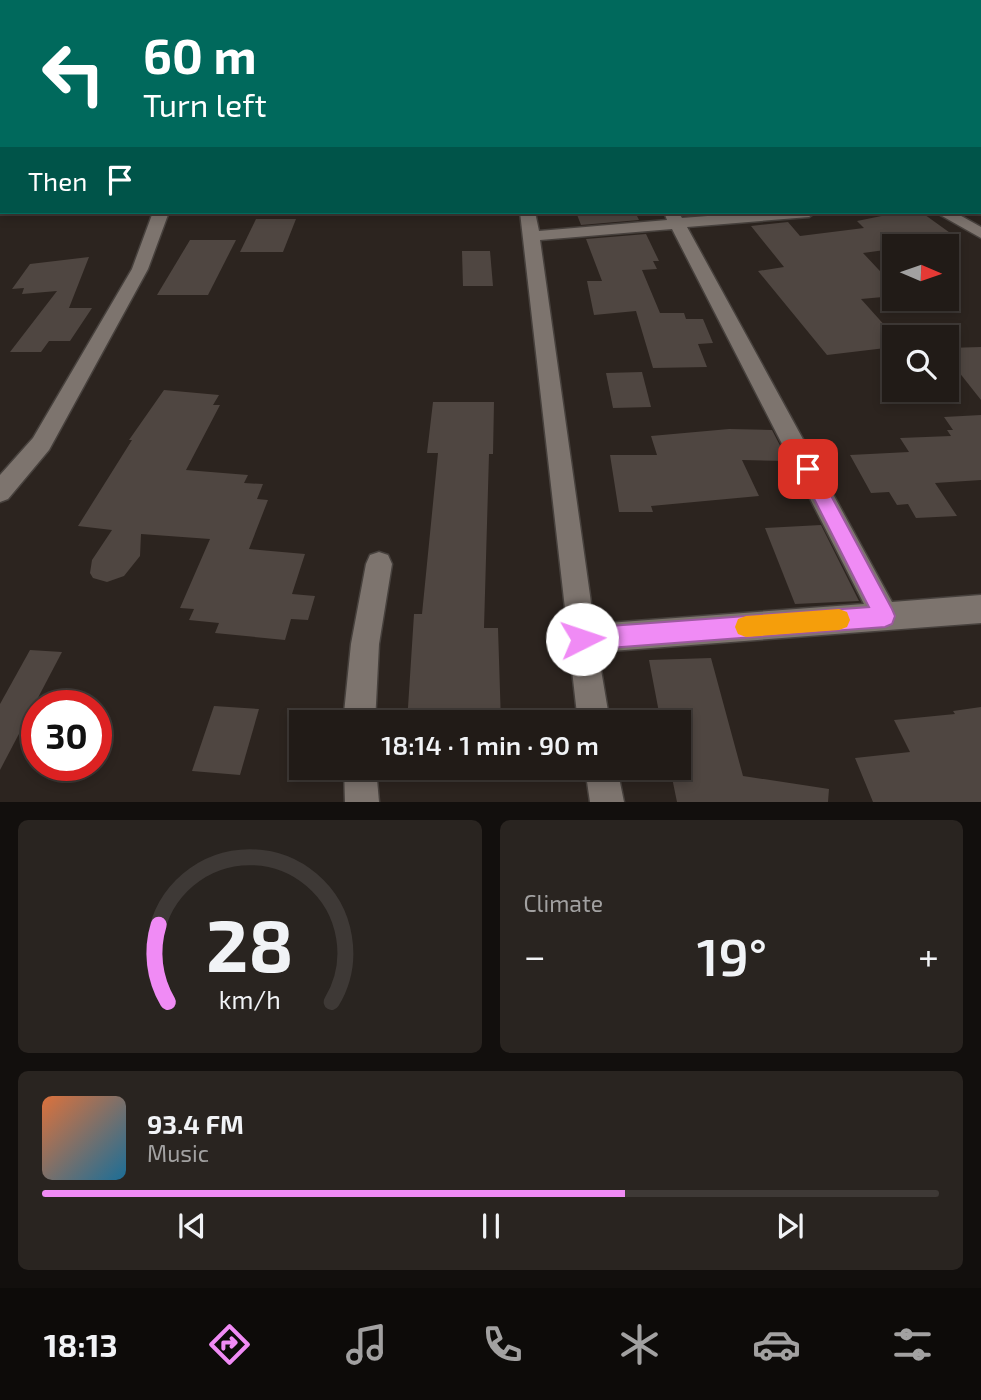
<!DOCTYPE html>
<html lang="en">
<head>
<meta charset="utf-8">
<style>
  :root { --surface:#211b17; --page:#292420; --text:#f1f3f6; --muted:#a2a1a1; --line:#3e3936; --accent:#f08bf5 }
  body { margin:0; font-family:"Exo 2",sans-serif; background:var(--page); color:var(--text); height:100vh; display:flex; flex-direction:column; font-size:26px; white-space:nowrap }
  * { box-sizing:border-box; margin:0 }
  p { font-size:23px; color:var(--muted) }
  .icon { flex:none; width:38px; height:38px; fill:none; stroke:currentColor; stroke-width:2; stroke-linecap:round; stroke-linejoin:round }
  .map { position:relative; height:802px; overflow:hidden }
  .details { display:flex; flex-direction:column; gap:18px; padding:18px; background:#120f0d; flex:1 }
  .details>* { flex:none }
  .banner { position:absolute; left:0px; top:0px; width:982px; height:214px; box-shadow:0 4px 10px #0003,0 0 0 2px var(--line); background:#00695c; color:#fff; overflow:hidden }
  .needle { width:46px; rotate:92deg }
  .fabs { position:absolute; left:882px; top:234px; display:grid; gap:14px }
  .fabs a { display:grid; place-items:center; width:77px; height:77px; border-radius:0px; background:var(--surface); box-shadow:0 4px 10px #0003,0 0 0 2px var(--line); font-size:35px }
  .speed { position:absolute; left:21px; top:690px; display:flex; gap:14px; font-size:35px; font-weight:700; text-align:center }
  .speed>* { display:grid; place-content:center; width:91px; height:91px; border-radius:50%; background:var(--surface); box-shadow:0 4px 10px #0003,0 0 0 2px var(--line); line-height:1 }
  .speed .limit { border:10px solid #d22; background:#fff; color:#111 }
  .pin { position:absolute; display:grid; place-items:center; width:60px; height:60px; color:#fff; margin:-30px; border-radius:14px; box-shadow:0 4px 10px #0006 }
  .me { position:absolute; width:77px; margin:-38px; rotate:86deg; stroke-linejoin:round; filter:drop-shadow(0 0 5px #0008) }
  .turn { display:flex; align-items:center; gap:24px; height:147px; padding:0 28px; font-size:32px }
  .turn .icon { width:91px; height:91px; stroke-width:2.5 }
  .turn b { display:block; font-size:49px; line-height:60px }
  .then { display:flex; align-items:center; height:66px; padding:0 28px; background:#0003; gap:14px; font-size:26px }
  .big { font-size:52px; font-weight:600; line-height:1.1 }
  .details .card { flex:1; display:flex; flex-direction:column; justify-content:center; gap:10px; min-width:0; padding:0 24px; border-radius:10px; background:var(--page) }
  .details .dial { align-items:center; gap:0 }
  .dial svg { height:182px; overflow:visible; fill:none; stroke:var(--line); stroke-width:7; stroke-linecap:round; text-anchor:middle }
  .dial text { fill:var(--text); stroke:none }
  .song { display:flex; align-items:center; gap:21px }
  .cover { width:84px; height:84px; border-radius:10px; background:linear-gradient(135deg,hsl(20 70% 55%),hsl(200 70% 35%)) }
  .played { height:7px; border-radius:4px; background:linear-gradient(90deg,var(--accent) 65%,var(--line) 65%) }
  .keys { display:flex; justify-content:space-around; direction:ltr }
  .heat { display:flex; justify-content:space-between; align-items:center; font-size:38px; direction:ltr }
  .details .tiles { flex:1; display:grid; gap:18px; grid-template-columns:1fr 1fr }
  .card:last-child { grid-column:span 2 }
  .trip { position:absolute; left:289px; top:710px; width:402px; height:70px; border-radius:0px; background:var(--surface); box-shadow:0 4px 10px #0003,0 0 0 2px var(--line); font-weight:600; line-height:70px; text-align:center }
  .tab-bar { display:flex; height:112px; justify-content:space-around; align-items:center; background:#0d0b09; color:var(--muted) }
  .tab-bar .icon { width:49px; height:49px }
  .tab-bar .selected { color:var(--accent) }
  .tab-bar b { font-size:32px; color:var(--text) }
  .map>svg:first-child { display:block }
  .building { fill:#4f4641 }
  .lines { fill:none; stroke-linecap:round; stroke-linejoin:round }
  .minor-casing { stroke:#47413d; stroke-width:3 }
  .minor { fill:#7d746e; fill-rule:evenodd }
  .route { fill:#f08bf5; stroke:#9c5a9f; stroke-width:2 }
  .slow { fill:#f59e0b }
</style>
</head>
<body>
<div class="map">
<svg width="981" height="802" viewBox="0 0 981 802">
  <rect width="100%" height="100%" fill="#2c241f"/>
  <!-- building -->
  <g class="building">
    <polygon points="576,212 635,212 639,220 581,225"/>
    <polygon points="901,212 921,212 953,235 894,243 894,252 887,246 882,247 885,250 863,253 894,286 894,296 861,299 896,338 894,347 827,355 758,271 784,267 751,226 788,222 800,236 864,228 857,221"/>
    <polygon points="256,219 296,219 283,252 240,252"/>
    <polygon points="646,234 659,261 653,261 657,269 642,270 660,313 684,313 686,319 703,319 713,343 698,344 707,367 653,368 636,311 594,315 587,281 602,281 586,239"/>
    <polygon points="190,240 236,240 208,295 157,295"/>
    <polygon points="462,251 490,251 493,286 463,286"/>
    <polygon points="89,257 69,308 92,308 70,341 49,341 41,352 10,352 57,291 22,294 24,288 12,289 30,264"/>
    <polygon points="981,347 981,400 947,357 947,348"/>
    <polygon points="642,372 651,407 613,408 606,373"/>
    <polygon points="164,390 219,395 213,405 220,405 186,470 248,475 244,483 263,484 257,499 268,500 249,549 305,554 292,594 315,596 308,620 291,619 285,640 215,633 219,623 189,620 194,609 180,608 210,539 141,534 140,556 124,576 107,582 93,578 90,573 92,560 112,530 78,526 132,440 129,440"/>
    <polygon points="433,402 494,402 493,454 489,454 484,628 498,628 501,723 407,723 414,614 422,614 438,453 427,453"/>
    <polygon points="981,415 981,480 935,483 957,516 916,518 908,504 897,505 889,492 871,493 850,455 909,452 900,438 951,436 947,430 953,430 944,417"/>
    <polygon points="729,429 772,430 788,461 742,460 759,496 651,506 653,512 619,512 610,455 657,455 651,436"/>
    <polygon points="821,525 859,601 795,604 765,528"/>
    <polygon points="30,650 62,652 0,770 0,704"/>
    <polygon points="711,658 743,776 829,789 828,802 677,802 670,768 679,768 679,723 661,723 649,660"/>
    <polygon points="214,706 259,709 240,775 192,771"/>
    <polygon points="981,707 981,802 873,802 855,758 910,752 894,720 955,714 953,711"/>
  </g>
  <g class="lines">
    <defs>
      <g id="minor">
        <polygon points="43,0 53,0 42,2"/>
        <polygon points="162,0 171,0 161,2"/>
        <polygon points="270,0 278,0 269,2"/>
        <polygon points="374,0 383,0 384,2 375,2"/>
        <polygon points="540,0 549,0 550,2 541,2"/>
        <polygon points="832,0 868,0 830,2"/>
        <polygon points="883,0 894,0 895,2 884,2"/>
        <polygon points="2,23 2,29 0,30 0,24"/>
        <rect x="980" y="39" width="1" height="6"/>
        <polygon points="980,110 981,111 981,119 980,118"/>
        <polygon points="2,128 2,136 0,137 0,129"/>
        <rect x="980" y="187" width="1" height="8"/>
        <polygon points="153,212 169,212 148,269 49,450 8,499 0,502 0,475 33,438 132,269"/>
        <path d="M520,212H535L539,231L667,220L664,212H678L682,218L759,212H816L809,217L687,227L892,602L981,595V623L598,652L610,723H578ZM672,229L864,604L594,624L540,240Z"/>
        <polygon points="935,212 954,212 981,227 981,238"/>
        <polygon points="379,552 388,555 392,564 379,644 375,723 343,723 351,644 366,564 370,555"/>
        <polygon points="344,768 376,768 379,802 345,802"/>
        <polygon points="585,768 617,768 624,802 590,802"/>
      </g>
    </defs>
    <!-- minor casing -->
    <use href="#minor" class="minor-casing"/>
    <!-- minor -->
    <use href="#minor" class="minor"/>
  </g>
  <!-- route -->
  <polygon class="route" points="808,462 814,464 892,609 895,616 892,624 885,627 582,650 574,647 571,639 574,632 582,628 869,607 799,469 802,464"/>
  <!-- slow -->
  <polygon class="slow" points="839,609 847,612 850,620 847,627 839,630 746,637 738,634 735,627 738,619 746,616"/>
</svg>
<div class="fabs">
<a><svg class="needle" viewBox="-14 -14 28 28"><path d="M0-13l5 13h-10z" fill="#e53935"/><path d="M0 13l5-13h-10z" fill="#a2a1a1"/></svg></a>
<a><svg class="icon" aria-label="search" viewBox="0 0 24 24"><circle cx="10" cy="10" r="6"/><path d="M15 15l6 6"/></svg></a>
</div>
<div class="speed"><div class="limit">30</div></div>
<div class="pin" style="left:808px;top:469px;background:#d93025"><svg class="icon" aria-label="arrive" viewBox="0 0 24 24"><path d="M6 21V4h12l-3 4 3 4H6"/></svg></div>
<svg class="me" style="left:582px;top:639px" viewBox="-20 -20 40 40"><circle r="19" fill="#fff"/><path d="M0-13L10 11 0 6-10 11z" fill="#f08bf5"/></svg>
<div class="trip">18:14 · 1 min · 90 m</div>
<div class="banner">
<div class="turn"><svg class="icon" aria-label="left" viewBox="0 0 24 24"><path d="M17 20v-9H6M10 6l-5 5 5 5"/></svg><div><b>60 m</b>Turn left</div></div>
<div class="then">Then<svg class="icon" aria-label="arrive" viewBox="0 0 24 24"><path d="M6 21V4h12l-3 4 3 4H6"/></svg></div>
</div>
</div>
<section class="details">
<div class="tiles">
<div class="card dial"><svg viewBox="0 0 100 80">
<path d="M14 69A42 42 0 1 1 86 69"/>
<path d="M14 69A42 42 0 0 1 10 35" stroke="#f08bf5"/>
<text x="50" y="56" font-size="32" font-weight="700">28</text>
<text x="50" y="72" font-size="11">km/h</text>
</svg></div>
<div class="card"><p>Climate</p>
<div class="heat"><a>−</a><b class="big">19°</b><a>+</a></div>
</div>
<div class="card">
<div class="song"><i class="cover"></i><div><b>93.4 FM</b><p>Music</p></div></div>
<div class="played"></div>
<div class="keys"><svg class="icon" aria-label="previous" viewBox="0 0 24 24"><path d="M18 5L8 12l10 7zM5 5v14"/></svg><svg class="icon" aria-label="pause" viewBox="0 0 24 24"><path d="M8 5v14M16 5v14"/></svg><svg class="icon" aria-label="next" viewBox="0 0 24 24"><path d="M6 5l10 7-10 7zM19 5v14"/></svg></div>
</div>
</div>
</section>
<nav class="tab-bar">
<b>18:13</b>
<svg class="icon selected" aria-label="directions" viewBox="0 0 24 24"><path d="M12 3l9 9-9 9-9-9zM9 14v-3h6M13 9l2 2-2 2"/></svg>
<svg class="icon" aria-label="music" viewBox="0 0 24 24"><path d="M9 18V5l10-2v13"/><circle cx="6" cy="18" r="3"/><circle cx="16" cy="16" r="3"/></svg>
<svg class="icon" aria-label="phone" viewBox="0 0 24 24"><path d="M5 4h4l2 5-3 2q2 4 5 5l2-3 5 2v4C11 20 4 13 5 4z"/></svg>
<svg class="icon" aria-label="climate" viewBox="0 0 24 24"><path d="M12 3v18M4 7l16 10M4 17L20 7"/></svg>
<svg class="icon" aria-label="car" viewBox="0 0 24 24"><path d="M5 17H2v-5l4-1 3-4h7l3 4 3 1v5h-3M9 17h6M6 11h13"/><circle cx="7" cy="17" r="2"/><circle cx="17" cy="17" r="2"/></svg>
<svg class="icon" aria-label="filters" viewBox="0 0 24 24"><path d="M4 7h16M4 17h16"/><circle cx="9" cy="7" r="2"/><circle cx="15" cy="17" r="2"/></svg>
</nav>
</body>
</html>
